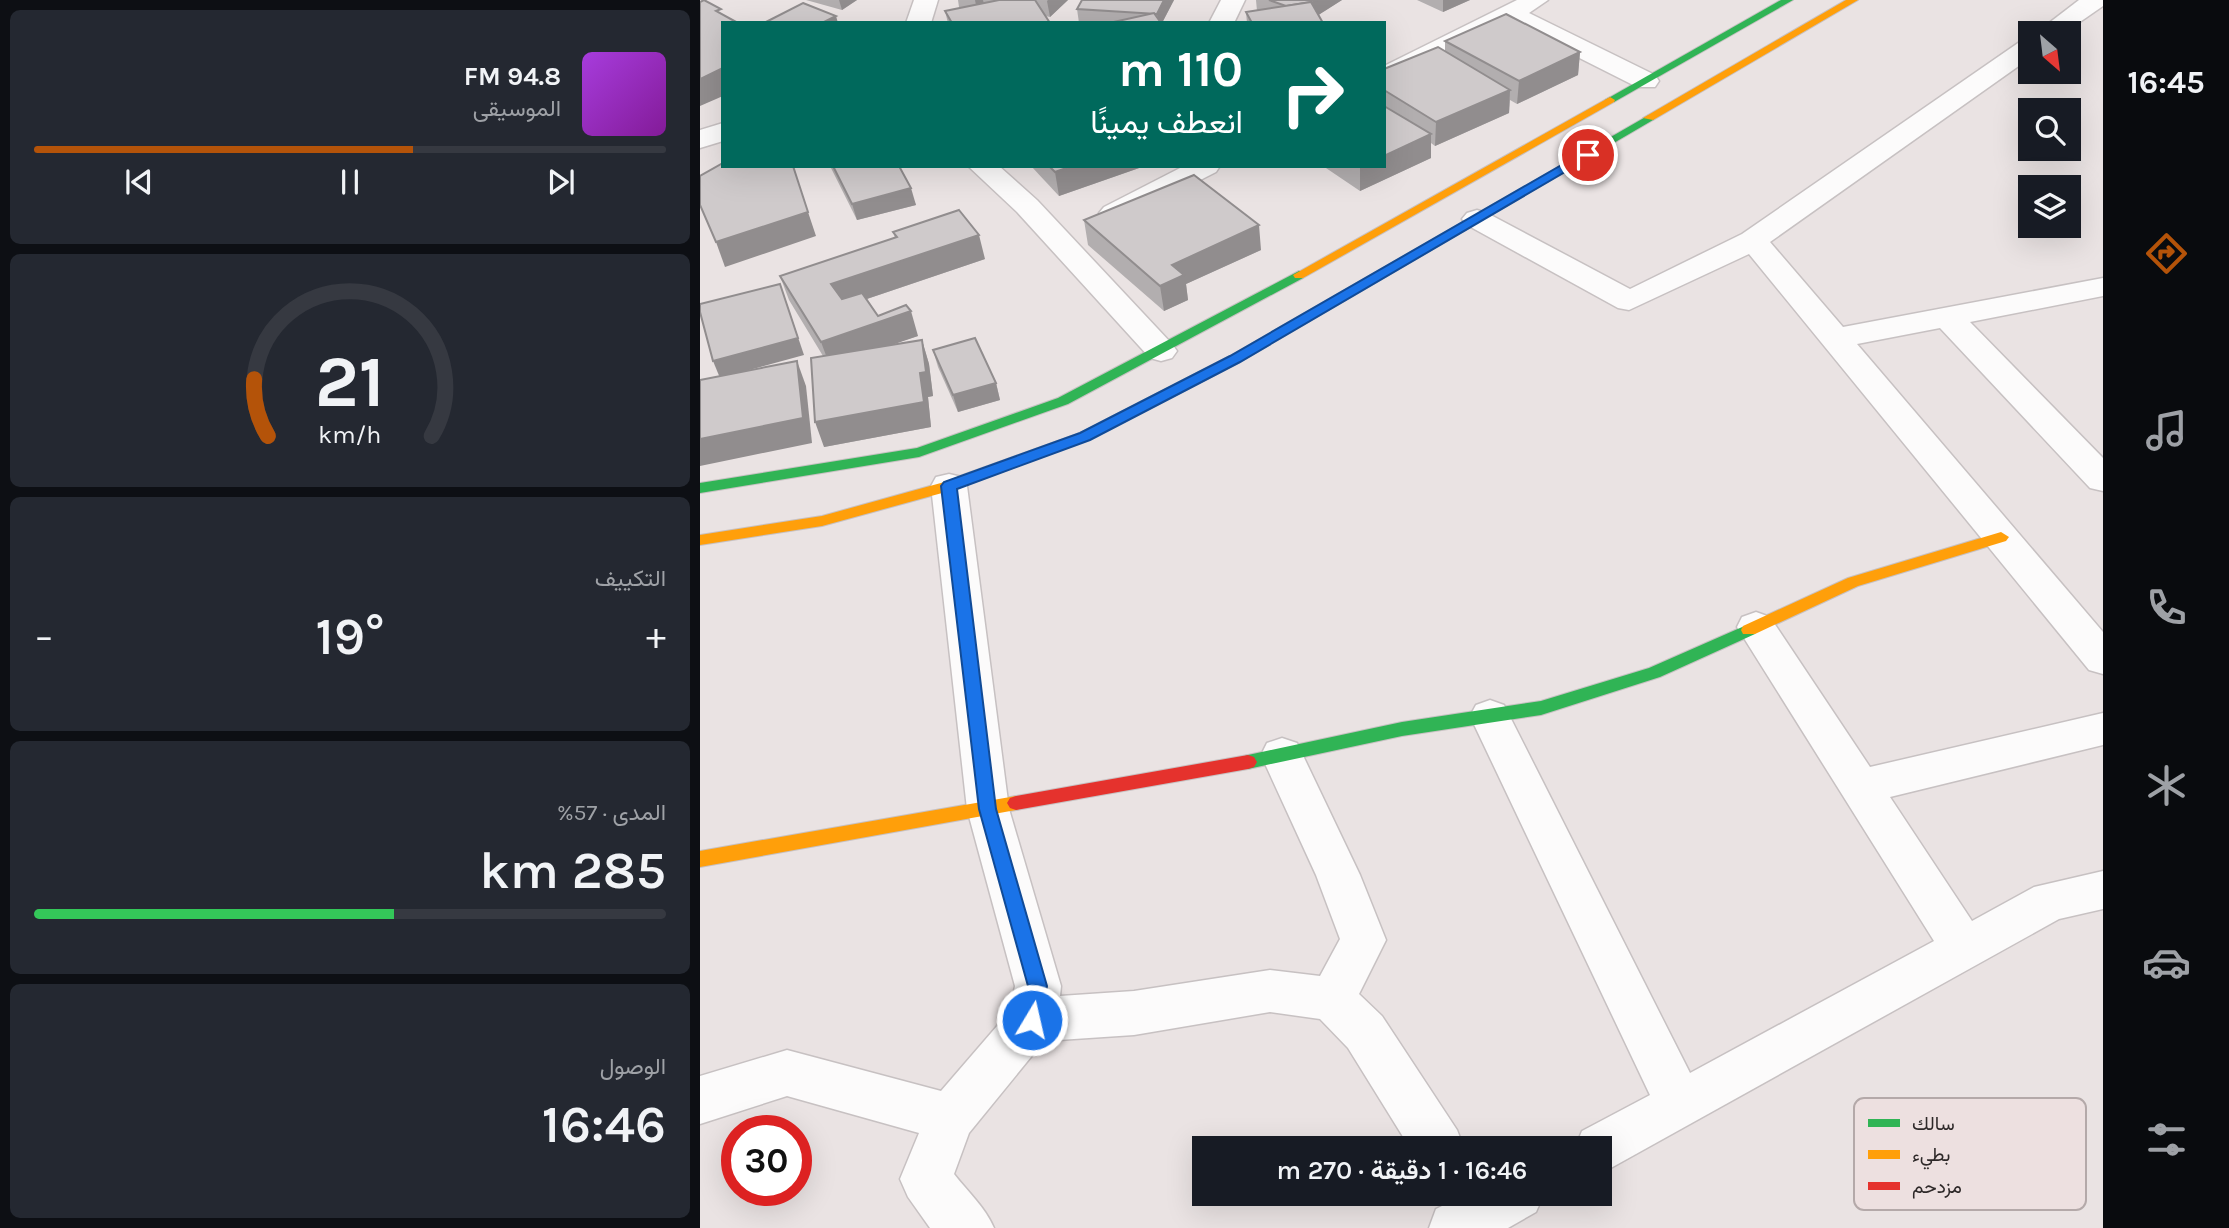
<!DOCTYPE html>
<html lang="ar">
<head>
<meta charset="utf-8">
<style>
  :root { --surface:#171b24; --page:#242831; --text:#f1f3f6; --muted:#9ea1a6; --line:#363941; --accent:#b45309 }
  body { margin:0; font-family:Karla,Vazirmatn,sans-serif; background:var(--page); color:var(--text); direction:rtl; height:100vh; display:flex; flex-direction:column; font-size:26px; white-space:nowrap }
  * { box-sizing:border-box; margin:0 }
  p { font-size:23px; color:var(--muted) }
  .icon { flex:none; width:38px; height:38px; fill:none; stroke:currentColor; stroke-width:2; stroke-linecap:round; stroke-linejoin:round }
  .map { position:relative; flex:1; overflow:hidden; direction:ltr }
  .panel { display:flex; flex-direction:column; gap:10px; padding:10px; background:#0d0f14; width:700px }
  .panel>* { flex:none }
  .top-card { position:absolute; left:21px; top:21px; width:665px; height:147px; border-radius:0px; box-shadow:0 7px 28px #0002; direction:rtl; background:#00695c; color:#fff; overflow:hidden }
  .needle { width:46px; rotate:152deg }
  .tools { position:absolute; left:1318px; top:21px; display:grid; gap:14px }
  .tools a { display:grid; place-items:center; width:63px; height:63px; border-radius:0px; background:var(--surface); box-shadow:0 7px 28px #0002; font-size:35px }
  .speed { position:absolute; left:21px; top:1115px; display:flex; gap:14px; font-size:35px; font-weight:700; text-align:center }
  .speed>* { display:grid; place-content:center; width:91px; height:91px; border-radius:50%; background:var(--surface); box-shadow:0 7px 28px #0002; line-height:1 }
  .speed .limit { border:10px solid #d22; background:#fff; color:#111 }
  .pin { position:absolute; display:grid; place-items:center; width:60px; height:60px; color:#fff; margin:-30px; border:4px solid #fff; border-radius:50%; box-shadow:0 2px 7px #0007 }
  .me { position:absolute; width:77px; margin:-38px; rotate:9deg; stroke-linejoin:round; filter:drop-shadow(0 0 5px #0008) }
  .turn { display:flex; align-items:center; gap:24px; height:147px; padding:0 28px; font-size:32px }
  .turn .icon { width:91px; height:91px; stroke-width:2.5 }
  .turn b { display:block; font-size:49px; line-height:60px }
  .big { font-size:52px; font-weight:600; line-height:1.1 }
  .panel .card { flex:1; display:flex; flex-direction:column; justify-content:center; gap:10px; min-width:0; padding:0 24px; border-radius:10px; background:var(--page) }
  .panel .dial { align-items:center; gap:0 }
  .dial svg { height:182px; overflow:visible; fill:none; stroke:var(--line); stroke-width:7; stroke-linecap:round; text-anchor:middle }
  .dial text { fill:var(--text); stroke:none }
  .song { display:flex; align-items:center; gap:21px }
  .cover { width:84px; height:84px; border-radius:10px; background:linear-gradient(135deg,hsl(280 70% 55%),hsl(290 70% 35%)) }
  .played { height:7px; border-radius:4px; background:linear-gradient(90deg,var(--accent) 60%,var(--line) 60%) }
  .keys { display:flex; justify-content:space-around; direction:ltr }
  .heat { display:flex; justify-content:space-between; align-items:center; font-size:38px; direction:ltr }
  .charge { height:10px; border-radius:5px; background:linear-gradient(90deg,#34c759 57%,var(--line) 0) }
  .trip { position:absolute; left:492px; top:1136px; width:420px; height:70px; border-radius:0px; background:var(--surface); box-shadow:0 7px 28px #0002; font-weight:600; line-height:70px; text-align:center; direction:rtl }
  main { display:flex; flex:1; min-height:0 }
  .tabs { display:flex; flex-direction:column; width:126px; justify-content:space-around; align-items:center; background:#090b0e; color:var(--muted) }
  .tabs .icon { width:49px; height:49px }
  .tabs .current { color:var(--accent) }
  .tabs b { font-size:32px; color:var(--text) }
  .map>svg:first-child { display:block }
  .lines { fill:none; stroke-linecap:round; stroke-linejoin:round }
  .street-casing { stroke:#c7c1c2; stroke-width:3 }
  .fast-casing { stroke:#c7c1c2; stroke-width:2 }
  .slow-casing { stroke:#c7c1c2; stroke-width:2 }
  .jam-casing { stroke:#c7c1c2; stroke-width:2 }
  .street { fill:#fcfbfb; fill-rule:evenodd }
  .fast { fill:#30b455; fill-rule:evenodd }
  .slow { fill:#ff9f0a; fill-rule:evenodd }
  .jam { fill:#e5322d; fill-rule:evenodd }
  .wall { fill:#b2aeaf }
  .shaded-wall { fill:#918d8e }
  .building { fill:#cfcacb; stroke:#918d8e; stroke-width:2 }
  .route { fill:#1a73e8; stroke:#114b97; stroke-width:2 }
  .key { fill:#ede0e0; stroke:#b4a9a9; stroke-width:2 }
  .key-label { font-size:19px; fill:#2e2929 }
</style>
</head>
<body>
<main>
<nav class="tabs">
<b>16:45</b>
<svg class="icon current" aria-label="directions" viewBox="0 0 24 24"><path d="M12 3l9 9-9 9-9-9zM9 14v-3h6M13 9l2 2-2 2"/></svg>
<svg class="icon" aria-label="music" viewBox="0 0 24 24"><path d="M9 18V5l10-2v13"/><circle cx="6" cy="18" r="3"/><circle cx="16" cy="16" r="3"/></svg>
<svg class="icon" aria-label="phone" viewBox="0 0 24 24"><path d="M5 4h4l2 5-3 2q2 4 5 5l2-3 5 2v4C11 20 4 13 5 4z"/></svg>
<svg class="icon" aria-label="climate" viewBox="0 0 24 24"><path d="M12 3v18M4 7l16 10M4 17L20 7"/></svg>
<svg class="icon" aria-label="car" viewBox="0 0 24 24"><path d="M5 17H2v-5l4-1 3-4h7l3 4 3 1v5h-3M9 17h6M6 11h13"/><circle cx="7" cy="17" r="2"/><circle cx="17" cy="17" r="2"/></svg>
<svg class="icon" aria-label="filters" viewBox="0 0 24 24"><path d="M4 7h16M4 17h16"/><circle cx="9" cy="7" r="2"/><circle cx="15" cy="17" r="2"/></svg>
</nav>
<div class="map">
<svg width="1403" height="1228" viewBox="0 0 1403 1228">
  <rect width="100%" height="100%" fill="#eae3e3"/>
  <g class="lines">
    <defs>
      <g id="street">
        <polygon points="214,0 238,0 231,23 206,23"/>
        <polygon points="521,0 545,0 534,23 509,23"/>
        <polygon points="817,0 848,0 829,13 955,75 959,81 955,87 937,87 810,23 684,84 684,66"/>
        <polygon points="1379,0 1403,0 1403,6 1364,33 1336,33"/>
        <polygon points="1330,38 1330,58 1070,242 1143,327 1403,278 1403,296 1270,322 1403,458 1403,491 1390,488 1240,328 1157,344 1403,632 1403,674 1389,670 1049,254 929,310 918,308 767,225 762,219 767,213 777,210 787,213 930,289 1042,234 1321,41"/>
        <polygon points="23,123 23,141 0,148 0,130"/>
        <polygon points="268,166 299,166 337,200 472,344 477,351 472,358 461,361 450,358 317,212"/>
        <polygon points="484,166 520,166 516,172 424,219 414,222 404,219 399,213 404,207"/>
        <path d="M249,474L262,477L267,486L309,809L361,986L360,996L434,991L570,970L620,976L640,939L616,875L561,755L567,743L582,738L597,743L660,875L686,940L659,994L682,1016L757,1130L764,1148H710L648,1048L620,1019L570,1012L434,1035L344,1041L269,1133L254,1174C268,1192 285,1207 294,1228H230L208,1197L200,1179L219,1133L87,1096L0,1124V1076L87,1050L241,1091L310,1011L315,986L267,809L231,486L236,477Z"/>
        <polygon points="1056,612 1070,617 1170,767 1403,713 1403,745 1190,797 1272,921 1334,887 1403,871 1403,909 1359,919 900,1174 900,1148 875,1148 882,1131 950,1095 770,716 776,705 790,700 804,705 990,1073 1234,941 1037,627 1042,617"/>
        <polygon points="766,1194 844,1194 836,1212 808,1228 729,1228 736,1209"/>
      </g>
      <g id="fast">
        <polygon points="1081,0 1093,0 914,102 905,100"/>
        <polygon points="949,115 955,118 953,120 540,362 390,439 253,490 248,491 241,486 243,482 380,433 530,356"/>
        <polygon points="599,271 603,272 603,278 368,404 219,457 0,493 0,483 217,448 358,398"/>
        <polygon points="1049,624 1055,626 1057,630 1055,634 960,677 841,715 702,736 548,769 542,767 539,762 542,757 548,755 702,722 841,701 949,668"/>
      </g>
      <g id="slow">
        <polygon points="1146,0 1158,0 953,120 943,118"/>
        <polygon points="910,97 915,100 914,102 603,278 595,278 593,275"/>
        <polygon points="248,481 255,486 253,490 122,526 0,545 0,535 122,516"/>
        <polygon points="1301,532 1309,537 1306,541 1158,586 1055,634 1043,634 1041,630 1043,626 1148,578"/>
        <polygon points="316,796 322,798 325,803 322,808 316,810 0,867 0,851"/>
      </g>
      <polygon id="jam" points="548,755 554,757 557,762 554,767 548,769 316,810 310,808 307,803 310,798 316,796"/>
    </defs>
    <!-- street casing -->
    <use href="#street" class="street-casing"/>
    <!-- fast casing -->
    <use href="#fast" class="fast-casing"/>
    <!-- slow casing -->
    <use href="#slow" class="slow-casing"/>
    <!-- jam casing -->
    <use href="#jam" class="jam-casing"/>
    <!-- street -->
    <use href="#street" class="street"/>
    <!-- fast -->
    <use href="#fast" class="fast"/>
    <!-- slow -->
    <use href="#slow" class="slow"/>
    <!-- jam -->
    <use href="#jam" class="jam"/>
  </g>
  <!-- wall -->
  <g class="wall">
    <polygon points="106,0 157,0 142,10"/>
    <polygon points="258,0 368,0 350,17 345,16 350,23 248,23 245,11 262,8 259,7"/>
    <polygon points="382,0 474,0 462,23 379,23 377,9"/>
    <polygon points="556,0 642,0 618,15 623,23 547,23 546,12 557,11"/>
    <polygon points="717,0 770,0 743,12"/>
    <polygon points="745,41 880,52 878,75 817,104 810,100 809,113 735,146 731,143 731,158 660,191 623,166 684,166 684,69 745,51"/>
    <polygon points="130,166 199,166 216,205 157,220"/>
    <polygon points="331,166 442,166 442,167 359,196"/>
    <polygon points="384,220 561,250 486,284 488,300 464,311 388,245"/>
    <polygon points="193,232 285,259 167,299 178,316 218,336 193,344 222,340 229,364 233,396 228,397 231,427 124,447 123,356 89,300 80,276 195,238"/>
    <polygon points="233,350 296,383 300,400 258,412 238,367"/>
  </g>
  <!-- shaded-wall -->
  <g class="shaded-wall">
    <polygon points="139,0 157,0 142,10"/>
    <polygon points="275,0 283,0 284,4 277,10"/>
    <polygon points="348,0 368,0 350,17 347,1"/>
    <polygon points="464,0 474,0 462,23 458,23 457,14"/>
    <polygon points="617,0 642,0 606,23 599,11"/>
    <polygon points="743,0 770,0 743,12"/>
    <polygon points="136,16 138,23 122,23"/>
    <polygon points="880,52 878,75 817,104 819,81"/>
    <polygon points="23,68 23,96 0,106 0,79"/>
    <polygon points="810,90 809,113 735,146 736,122"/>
    <polygon points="731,134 731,158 660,191 660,167 662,166 684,166 684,156"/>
    <polygon points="372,166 442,166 442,167 359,196 355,172"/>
    <polygon points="211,188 216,205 157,220 152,204"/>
    <polygon points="108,212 116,236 25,267 16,242"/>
    <polygon points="559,225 561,250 486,284 488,300 464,311 460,286 472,265"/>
    <polygon points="279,235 285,259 140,308 131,284"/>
    <polygon points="80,284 104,355 20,378 13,361"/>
    <polygon points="211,311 218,336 130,366 121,342"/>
    <polygon points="222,340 229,364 233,396 228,397 231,427 124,447 115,422 220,373"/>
    <polygon points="97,361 106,386 112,443 0,466 0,439"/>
    <polygon points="296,383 300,400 258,412 253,395"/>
  </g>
  <!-- building -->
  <g class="building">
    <polygon points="4,0 21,9 16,11 38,23 23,23 23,68 0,79 0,2"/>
    <polygon points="299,0 335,0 350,23 252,23 245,11"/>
    <polygon points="382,0 464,0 457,14 377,9"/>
    <polygon points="569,0 617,0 611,3 611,2 586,6"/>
    <polygon points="611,2 623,23 552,23 546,12"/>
    <polygon points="103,3 136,16 122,23 64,23"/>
    <polygon points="454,13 461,23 409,23"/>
    <polygon points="806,14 880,52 819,81 745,41"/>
    <polygon points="738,47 810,90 736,122 684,90 684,69"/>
    <polygon points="684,106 731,134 684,156"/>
    <polygon points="23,163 23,166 93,166 108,212 16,242 0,205 0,176"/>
    <polygon points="133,166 199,166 211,188 152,204"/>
    <polygon points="349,166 372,166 355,172"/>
    <polygon points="494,175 559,225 472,265 484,275 460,286 384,220"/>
    <polygon points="259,210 279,235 131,284 142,299 162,293 178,316 206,305 211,311 121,342 80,276 197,237 193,232"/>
    <polygon points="80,284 98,338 13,361 0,312 0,304"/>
    <polygon points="275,338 296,383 253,395 233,350"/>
    <polygon points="222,340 226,372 220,373 224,402 115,422 111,358"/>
    <polygon points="97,361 103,418 0,439 0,380"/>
  </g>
  <!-- route -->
  <polygon class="route" points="884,152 894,155 540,362 390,440 257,489 296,809 347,986 339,1026 332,1029 325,1026 322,1020 328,986 279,809 241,486 244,482 380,433 530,356"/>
  <!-- legend -->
  <rect x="1154" y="1098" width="232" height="112" rx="10" class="key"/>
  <rect x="1168" y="1119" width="32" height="8" fill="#30b455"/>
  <rect x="1168" y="1150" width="32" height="9" fill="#ff9f0a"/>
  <rect x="1168" y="1182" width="32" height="8" fill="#e5322d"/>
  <g class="key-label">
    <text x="1212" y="1130">سالك</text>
    <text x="1212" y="1161">بطيء</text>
    <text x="1212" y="1193">مزدحم</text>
  </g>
</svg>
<div class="tools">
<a><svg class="needle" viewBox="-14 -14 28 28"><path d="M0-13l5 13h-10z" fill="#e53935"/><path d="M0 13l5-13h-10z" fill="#9ea1a6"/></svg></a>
<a><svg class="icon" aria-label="search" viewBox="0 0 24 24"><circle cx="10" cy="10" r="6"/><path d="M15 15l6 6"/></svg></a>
<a><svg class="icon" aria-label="layers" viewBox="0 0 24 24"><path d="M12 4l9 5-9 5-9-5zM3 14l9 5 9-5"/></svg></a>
</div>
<div class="speed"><div class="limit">30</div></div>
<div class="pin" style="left:888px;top:155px;background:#d93025"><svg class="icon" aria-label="arrive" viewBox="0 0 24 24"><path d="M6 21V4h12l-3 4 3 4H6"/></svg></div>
<svg class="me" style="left:332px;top:1020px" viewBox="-20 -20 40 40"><circle r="17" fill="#1a73e8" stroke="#fff" stroke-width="3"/><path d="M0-11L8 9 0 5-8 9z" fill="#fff"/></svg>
<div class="trip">16:46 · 1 دقيقة · 270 m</div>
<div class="top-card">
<div class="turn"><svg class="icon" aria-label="right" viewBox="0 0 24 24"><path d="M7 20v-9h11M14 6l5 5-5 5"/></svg><div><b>110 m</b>انعطف يمينًا</div></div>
</div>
</div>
<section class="panel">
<div class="card">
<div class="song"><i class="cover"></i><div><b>94.8 FM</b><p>الموسيقى</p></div></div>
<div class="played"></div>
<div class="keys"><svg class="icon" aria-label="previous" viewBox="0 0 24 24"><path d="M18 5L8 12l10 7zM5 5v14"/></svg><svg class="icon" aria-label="pause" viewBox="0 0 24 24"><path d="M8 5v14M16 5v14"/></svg><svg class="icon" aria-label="next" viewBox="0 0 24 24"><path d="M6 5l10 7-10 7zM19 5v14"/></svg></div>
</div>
<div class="card dial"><svg viewBox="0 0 100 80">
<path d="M14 69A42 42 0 1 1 86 69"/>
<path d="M14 69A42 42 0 0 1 8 44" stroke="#b45309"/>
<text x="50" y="56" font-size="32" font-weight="700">21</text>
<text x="50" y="72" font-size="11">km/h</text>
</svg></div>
<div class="card"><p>التكييف</p>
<div class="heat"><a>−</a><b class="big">19°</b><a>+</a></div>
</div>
<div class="card"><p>المدى · 57%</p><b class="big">285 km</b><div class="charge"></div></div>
<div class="card"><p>الوصول</p><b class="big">16:46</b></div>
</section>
</main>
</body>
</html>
